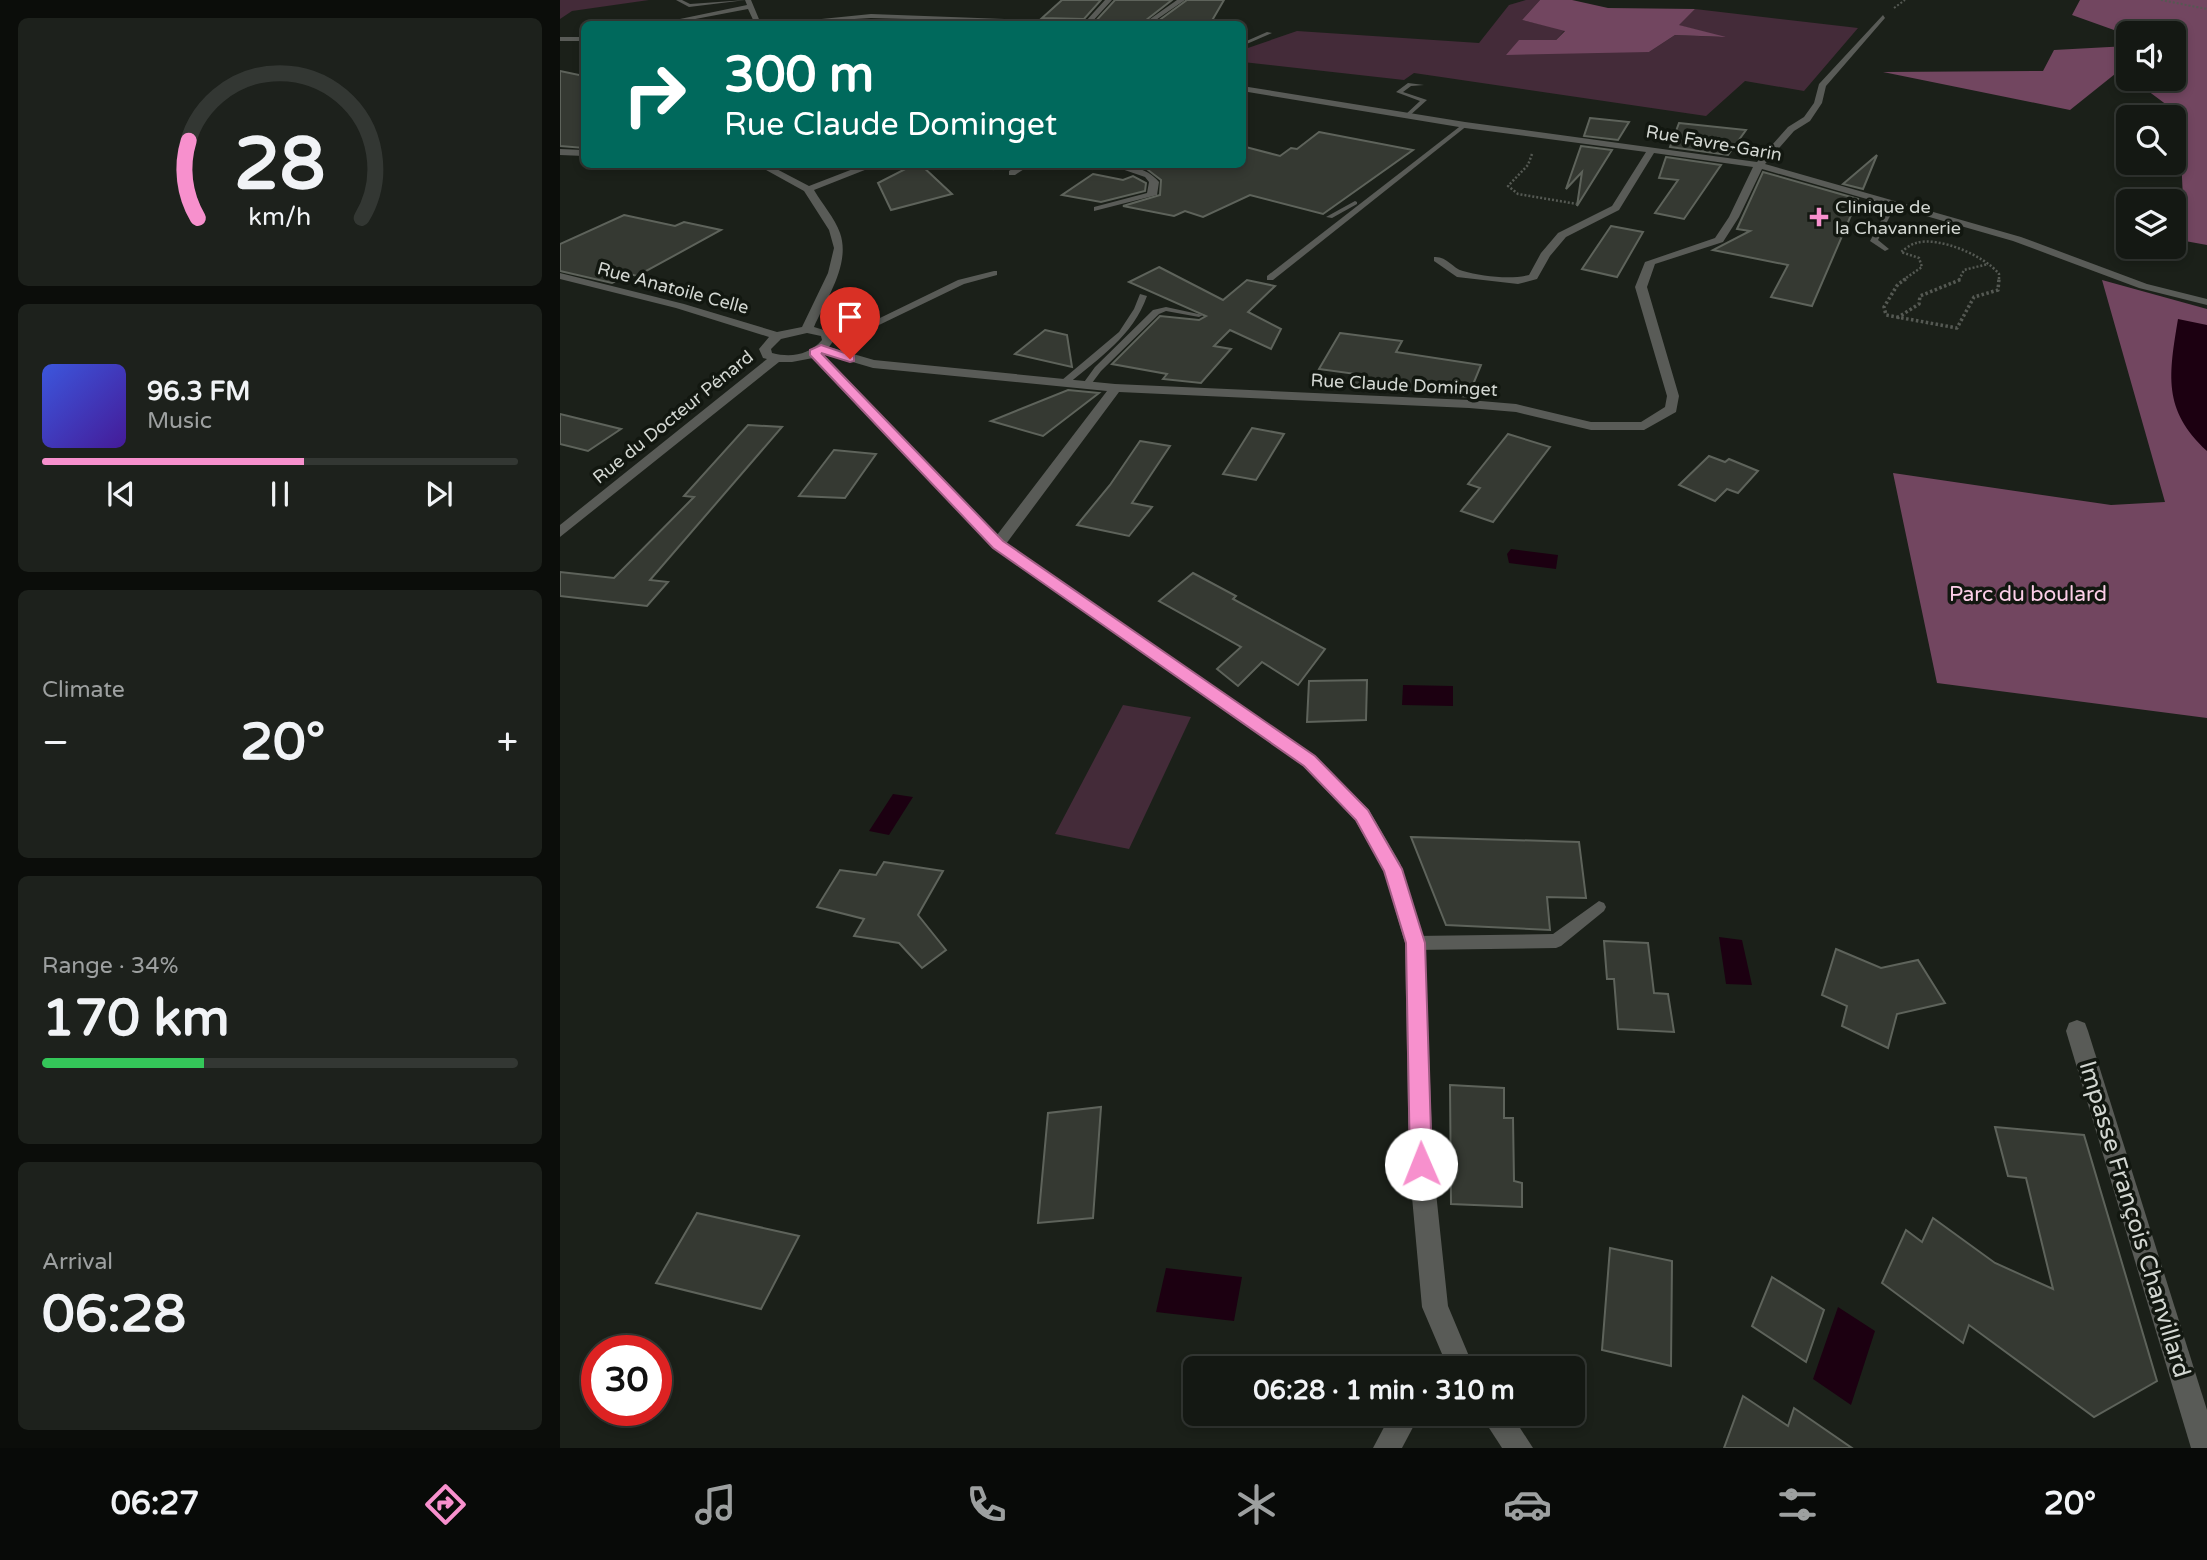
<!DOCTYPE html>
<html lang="en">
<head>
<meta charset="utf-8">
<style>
  :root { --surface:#141813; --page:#1d211c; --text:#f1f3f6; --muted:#9da0a0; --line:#333733; --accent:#f790cd }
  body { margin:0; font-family:"Varela Round",sans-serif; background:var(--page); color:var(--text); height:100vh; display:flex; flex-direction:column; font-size:26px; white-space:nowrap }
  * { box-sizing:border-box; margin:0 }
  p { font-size:23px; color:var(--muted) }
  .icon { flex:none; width:38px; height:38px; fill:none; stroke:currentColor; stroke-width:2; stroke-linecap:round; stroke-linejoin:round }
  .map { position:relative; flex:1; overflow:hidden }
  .side { display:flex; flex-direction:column; gap:18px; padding:18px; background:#0b0d0a; width:560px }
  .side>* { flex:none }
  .hud { position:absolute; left:21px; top:21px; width:665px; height:147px; border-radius:10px; box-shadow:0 4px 10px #0003,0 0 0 2px var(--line); background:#00695c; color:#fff; overflow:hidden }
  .controls { position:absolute; left:1556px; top:21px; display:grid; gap:14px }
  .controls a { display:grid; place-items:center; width:70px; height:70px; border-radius:10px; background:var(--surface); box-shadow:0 4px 10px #0003,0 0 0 2px var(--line); font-size:35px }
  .speed { position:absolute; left:21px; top:1335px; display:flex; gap:14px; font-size:35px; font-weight:700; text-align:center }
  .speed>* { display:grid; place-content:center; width:91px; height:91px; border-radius:50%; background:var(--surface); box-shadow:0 4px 10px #0003,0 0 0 2px var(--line); line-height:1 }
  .speed .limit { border:10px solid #d22; background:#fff; color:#111 }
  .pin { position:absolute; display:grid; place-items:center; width:60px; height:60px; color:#fff; margin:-72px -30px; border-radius:50% 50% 50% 0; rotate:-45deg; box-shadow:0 0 7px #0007 }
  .pin .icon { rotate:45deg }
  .me { position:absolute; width:77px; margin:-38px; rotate:359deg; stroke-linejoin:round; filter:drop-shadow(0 0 5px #0008) }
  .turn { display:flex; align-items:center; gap:24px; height:147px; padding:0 28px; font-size:32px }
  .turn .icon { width:91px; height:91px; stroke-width:2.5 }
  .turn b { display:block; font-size:49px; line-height:60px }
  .big { font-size:52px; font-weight:800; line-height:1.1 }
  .side .widget { flex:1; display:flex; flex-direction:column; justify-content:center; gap:10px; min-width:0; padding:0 24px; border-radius:10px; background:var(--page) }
  .side .dial { align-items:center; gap:0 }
  .dial svg { height:182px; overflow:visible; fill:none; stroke:var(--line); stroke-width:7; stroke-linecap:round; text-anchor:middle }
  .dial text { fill:var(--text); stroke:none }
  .song { display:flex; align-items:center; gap:21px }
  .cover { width:84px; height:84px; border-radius:10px; background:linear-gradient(135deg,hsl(230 70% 55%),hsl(260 70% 35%)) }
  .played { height:7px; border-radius:4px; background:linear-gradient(90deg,var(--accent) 55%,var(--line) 55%) }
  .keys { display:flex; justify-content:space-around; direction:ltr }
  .heat { display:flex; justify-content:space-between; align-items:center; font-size:38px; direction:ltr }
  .charge { height:10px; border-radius:5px; background:linear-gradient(90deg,#34c759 34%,var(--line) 0) }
  .trip { position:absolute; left:623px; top:1356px; width:402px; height:70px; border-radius:10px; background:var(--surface); box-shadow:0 4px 10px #0003,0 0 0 2px var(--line); font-weight:800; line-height:70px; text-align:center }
  .tabs { display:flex; height:112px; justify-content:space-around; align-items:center; background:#080a08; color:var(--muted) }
  .tabs .icon { width:49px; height:49px }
  .tabs .current { color:var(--accent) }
  .tabs b { font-size:32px; color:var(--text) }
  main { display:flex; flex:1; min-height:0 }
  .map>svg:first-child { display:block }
  .green { fill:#442b39 }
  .forest { fill:#724660 }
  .water { fill:#1c0011 }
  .building { fill:#353932; stroke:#5e635b; stroke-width:2 }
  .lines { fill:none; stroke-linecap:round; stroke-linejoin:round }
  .path-far2 { stroke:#555953; stroke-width:2; stroke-dasharray:2 2; stroke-linecap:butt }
  .path-far1 { stroke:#555953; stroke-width:2.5; stroke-dasharray:2 2; stroke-linecap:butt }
  .path { stroke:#555953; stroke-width:3.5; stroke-dasharray:2.5 2.5; stroke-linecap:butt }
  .service { fill:#595b57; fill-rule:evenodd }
  .minor { fill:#595b57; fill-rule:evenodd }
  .route { fill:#f790cd; stroke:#a15e85; stroke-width:2 }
  .poi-dot { fill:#f790cd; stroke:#121710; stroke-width:2.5 }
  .labels { text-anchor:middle; stroke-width:7; stroke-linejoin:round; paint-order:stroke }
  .far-street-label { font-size:18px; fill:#d3d7d2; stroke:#121710 }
  .far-poi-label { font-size:18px; fill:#d3d7d2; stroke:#121710; text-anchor:start }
  .park-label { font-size:21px; fill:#fdcfe8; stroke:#121710 }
  .near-street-label { font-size:24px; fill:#d3d7d2; stroke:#121710 }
</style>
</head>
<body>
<main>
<section class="side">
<div class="widget dial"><svg viewBox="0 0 100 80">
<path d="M14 69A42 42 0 1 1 86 69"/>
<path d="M14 69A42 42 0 0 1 10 35" stroke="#f790cd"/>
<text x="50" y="56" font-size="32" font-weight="700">28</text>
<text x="50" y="72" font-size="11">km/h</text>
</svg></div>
<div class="widget">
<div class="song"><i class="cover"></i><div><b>96.3 FM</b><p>Music</p></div></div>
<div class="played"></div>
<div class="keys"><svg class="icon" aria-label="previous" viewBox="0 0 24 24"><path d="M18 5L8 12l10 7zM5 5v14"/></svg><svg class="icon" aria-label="pause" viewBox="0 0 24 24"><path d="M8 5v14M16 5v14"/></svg><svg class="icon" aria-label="next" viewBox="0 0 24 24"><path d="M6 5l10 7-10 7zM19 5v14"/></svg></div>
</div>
<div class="widget"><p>Climate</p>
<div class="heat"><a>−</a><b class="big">20°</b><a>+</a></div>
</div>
<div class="widget"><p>Range · 34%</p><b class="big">170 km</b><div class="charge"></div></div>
<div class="widget"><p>Arrival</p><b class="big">06:28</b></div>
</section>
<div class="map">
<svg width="1647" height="1448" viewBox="0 0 1647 1448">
  <rect width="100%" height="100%" fill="#1b2019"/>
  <!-- green -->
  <g class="green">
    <polygon points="0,0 89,0 12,11 0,19"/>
    <polygon points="966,0 980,0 962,20 1005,30 996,40 959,40 1089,52 1115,35 1162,37 1118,25 1135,9 1298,28 1244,91 1185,81 1146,116 854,73 844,80 683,62 685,49 737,31 919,43 949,5"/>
    <polygon points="563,705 631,717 569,849 495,834"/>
  </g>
  <!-- forest -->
  <g class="forest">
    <polygon points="980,0 1012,0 1048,8 1135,9 1119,25 1166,37 1115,35 1089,52 946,55 959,40 996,40 1005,31 962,20"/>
    <polygon points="1520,0 1647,0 1647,245 1625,241 1619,114 1572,79 1614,79 1614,33 1568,35 1512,15"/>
    <polygon points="1568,46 1568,75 1560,70 1510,110 1323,72 1483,71 1494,50"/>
    <polygon points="1542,280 1647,309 1647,718 1377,683 1333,473 1551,505 1605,502"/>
  </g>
  <!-- water -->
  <g class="water">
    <path d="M1618,319L1647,325V451C1602,410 1609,374 1618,319Z"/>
    <polygon points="951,549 998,555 996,569 949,563 947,554"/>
    <polygon points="843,685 893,686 893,706 842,705"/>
    <polygon points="333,794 353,797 329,835 309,831"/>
    <polygon points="1159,937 1182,940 1192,985 1166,984"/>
    <polygon points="606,1268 682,1277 674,1321 596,1312"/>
    <polygon points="1278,1307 1315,1331 1291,1405 1253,1379"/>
  </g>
  <!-- building -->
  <g class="building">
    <polygon points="502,0 541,0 524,19 482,18"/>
    <polygon points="555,0 612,0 581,24 533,24"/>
    <polygon points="627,0 664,0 650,24 594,24"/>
    <polygon points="0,71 24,76 24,148 0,146"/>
    <polygon points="1030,118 1069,122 1058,140 1024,136"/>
    <polygon points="1119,123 1186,130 1168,155 1110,147"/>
    <polygon points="759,132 853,150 763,214 690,195 643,217 625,211 614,216 563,206 600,195 601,180 588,170 599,164 682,164 682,146 720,156 731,148 737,149"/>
    <polygon points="1021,146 1052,150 1017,206 1022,172 1006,189"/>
    <polygon points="1317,155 1303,189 1283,184"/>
    <polygon points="1106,157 1161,165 1124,219 1095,213 1118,180 1099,178"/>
    <polygon points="355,164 360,164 392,194 331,210 318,183"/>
    <polygon points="1203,172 1298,199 1252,306 1211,297 1228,265 1153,250 1190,231 1177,229"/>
    <polygon points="533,174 563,180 573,176 586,183 585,191 541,202 502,195"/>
    <polygon points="64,215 115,226 124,222 161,230 77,276 70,274 52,283 0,271 0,244"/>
    <polygon points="1051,226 1083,232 1057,277 1022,269"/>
    <polygon points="599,267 663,300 687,280 715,286 688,312 721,329 711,349 670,330 654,346 671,349 641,383 603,379 607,374 552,364 600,316 639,320 646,316 569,282"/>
    <polygon points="485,330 507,335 512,367 455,354"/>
    <polygon points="780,333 842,341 836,352 921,365 908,397 792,383 796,374 759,369"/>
    <polygon points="508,390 539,393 483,436 431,421"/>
    <polygon points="0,414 61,429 28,451 0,444"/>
    <polygon points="188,425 222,427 90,580 108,582 87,606 0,596 0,572 54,578 134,497 124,496"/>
    <polygon points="692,428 724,434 696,480 663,474"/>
    <polygon points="948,434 990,447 933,522 901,511 920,488 908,484"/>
    <polygon points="580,441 610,446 572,503 592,507 569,536 517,525 550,485"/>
    <polygon points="274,450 316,454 285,498 239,496"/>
    <polygon points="1149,456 1165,462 1169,459 1198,471 1178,493 1167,489 1155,501 1119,485"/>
    <polygon points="633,573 676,596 673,599 765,649 738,685 702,662 678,686 657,669 681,647 599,601"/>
    <polygon points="807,680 806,720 747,722 749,681"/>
    <polygon points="851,837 1019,842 1026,898 987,897 990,930 886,925"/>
    <polygon points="324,862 383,871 358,915 386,950 362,968 339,943 294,936 304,919 257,907 280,870 316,875"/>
    <polygon points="1044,941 1088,943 1094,993 1108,994 1114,1032 1058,1029 1054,979 1047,979"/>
    <polygon points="1276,949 1321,968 1358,960 1385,1003 1337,1014 1328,1048 1282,1026 1287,1006 1262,995"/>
    <polygon points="890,1085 944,1088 944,1118 953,1118 954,1181 962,1183 962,1207 891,1204"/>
    <polygon points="541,1107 533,1218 478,1223 488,1113"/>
    <polygon points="1435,1127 1524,1135 1597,1381 1534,1417 1409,1325 1403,1343 1322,1283 1346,1230 1362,1242 1373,1218 1435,1263 1493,1289 1466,1178 1448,1176"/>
    <polygon points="137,1213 239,1236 201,1309 96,1283"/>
    <polygon points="1050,1248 1112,1261 1111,1366 1042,1350"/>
    <polygon points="1212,1277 1264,1310 1246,1362 1192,1326"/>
    <polygon points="1183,1396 1228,1426 1234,1408 1292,1448 1164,1448"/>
  </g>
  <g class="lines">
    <!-- path-far2 -->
    <g class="path-far2">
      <polyline points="1601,0 1647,9"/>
      <polyline points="1334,8 1345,0"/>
    </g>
    <!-- path-far1 -->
    <g class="path-far1">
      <polyline points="972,154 968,165 948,186 958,194 1017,204"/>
      <polyline points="404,164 434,169"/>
      <polyline points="521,164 533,169"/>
      <path d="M1343,280L1362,267L1359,258L1341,252C1345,249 1351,244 1356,243C1379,236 1425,256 1439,274V280"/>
      <polyline points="1399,280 1404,270 1428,264"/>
    </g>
    <!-- path -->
    <g class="path">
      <polyline points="1346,279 1338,284 1324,307 1326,315 1397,328 1414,297 1438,290 1439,279"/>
      <polyline points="1337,318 1359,304 1360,296 1402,279"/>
    </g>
    <!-- service -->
    <g class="service">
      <polygon points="116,0 122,0 130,4 186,0 129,7"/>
      <polygon points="707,32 712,33 682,46 682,43"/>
      <polygon points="848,83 864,85 851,86 843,92 867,100 847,118 845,115 860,101 836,92"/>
      <polygon points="903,124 908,125 713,280 707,280 707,276"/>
      <polygon points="795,201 797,202 797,204 772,218 766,217"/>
      <polygon points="1333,202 1336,204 1318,240 1329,249 1325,251 1310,241 1330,204"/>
      <polygon points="434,271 437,271 437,275 404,284 290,339 268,342 264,340 285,335 398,280"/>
      <path d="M580,294L587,296C573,336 539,358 508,384H502V380L559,332L574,309Z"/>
      <polygon points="606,307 643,315 639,317 606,311 599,314 541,371 529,387 523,387 522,385 535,367 593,310"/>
      <polygon points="1039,901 1044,903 1046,907 1044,911 1001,946 996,948 855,950 850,948 848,943 850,938 855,936 993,934"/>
    </g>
    <!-- minor -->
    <g class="minor">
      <polygon points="185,0 191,0 201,24 195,24 188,9 109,24 96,24 187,5"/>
      <polygon points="545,0 552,0 530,24 311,18 212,24 311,14 525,22"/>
      <polygon points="617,0 625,0 590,24 583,24"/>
      <path d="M1323,15L1325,18L1266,86L1262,103L1250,121L1234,131L1205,164L1461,237L1587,284L1647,299V305L1579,288L1453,241L1202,169L1179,217L1163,242L1095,264L1087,287L1119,396L1116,412L1084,430H1031L956,412L909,408L559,392L446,544L755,756L809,810L840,863L865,943L873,1164L888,1306L914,1368H888L862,1307L849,1164L845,943L824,871L795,820L743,766L433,548L253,358L232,362H219L0,537V525L207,359L203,358L199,349L209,337L116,308L0,279V273L124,304L217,332L242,327L268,273L274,248L269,230L244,191L195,164H207L249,186L306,164H320L254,190C262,204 275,218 280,233C291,264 266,299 254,327L270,332L274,340L269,347L314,360L555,384L909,400L956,404L1031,422H1081L1105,407L1107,396L1075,287L1085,262L1155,238L1169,217L1193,167L1094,153L1059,210L1006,237L990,256L977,279L958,284L897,277L874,261V257C887,256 892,268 903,271C921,276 950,280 969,275L981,253L998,233L1052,206L1086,152L905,128L682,91V86L905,122L1197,162L1228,127L1244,117L1254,103L1259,84ZM247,333L261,336L262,340C249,355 231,358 212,353L211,349L221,339ZM262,353L313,368L547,391L437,535Z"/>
      <rect x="0" y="37" width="24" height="4"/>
      <polygon points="0,149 24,150 24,156 0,155"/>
      <polygon points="460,164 472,164 455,175 449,175 449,171"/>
      <path d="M547,164C565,164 587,167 599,182L597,195L534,211V207L587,193L589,182L585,177Z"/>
      <polygon points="1517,1020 1525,1023 1528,1031 1647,1410 1647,1448 1631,1448 1506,1031 1509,1023"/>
      <polygon points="831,1414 860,1414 842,1448 813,1448"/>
      <polygon points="920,1414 951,1414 973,1448 942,1448"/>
    </g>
  </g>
  <!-- route -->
  <polygon class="route" points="261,345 294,356 294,361 290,362 261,353 443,541 755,756 808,810 842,869 865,943 872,1164 869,1172 861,1175 853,1172 850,1164 846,943 824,871 796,820 744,766 433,548 250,355 250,350"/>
  <!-- markers -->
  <path class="poi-dot" d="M1255.5 206.5h7v7h7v7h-7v7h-7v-7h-7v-7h7z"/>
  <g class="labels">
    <!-- far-street labels -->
    <g class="far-street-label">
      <text transform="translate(1154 143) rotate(10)" y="6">Rue Favre-Garin</text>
      <text transform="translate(113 288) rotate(15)" y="6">Rue Anatoile Celle</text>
      <text transform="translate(844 385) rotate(3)" y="6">Rue Claude Dominget</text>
      <text transform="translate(113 417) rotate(-39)" y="6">Rue du Docteur Pénard</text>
    </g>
    <!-- far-poi labels -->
    <g class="far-poi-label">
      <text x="1275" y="213">Clinique de<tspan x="1275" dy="21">la Chavannerie</tspan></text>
    </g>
    <!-- park labels -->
    <g class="park-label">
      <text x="1468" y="601">Parc du boulard</text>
    </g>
    <!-- near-street labels -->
    <g class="near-street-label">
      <text transform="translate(1575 1219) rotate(73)" y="8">Impasse François Chanvillard</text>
    </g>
  </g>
</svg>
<div class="controls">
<a><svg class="icon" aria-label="sound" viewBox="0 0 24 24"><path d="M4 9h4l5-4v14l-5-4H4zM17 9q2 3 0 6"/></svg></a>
<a><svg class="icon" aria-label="search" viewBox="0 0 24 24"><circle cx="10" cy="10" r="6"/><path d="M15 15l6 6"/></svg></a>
<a><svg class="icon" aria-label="layers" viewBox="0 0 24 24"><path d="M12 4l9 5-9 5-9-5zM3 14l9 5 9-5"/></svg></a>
</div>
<div class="speed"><div class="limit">30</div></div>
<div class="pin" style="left:290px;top:359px;background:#d93025"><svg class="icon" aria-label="arrive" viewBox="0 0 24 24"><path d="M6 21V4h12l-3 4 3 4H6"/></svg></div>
<svg class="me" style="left:861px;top:1164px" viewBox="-20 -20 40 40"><circle r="19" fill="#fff"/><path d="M0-13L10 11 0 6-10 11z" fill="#f790cd"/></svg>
<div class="trip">06:28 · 1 min · 310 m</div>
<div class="hud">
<div class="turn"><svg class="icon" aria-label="right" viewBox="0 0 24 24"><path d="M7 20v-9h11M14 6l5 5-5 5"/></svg><div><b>300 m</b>Rue Claude Dominget</div></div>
</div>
</div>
</main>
<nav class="tabs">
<b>06:27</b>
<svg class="icon current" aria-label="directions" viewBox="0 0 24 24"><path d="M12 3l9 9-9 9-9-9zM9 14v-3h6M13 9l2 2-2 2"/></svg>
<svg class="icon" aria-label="music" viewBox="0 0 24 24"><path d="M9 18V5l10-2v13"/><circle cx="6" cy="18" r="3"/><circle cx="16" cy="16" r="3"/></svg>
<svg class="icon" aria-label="phone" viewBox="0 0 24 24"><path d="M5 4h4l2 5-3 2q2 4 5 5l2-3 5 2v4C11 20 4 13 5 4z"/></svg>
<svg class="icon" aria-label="climate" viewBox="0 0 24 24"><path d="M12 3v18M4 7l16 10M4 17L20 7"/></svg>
<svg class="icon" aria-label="car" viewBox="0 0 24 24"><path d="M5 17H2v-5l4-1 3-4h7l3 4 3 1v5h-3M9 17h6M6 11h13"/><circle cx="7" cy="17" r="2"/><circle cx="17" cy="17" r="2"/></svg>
<svg class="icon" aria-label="filters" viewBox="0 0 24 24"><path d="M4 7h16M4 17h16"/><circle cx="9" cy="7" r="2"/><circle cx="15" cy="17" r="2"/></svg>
<b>20°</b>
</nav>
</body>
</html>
